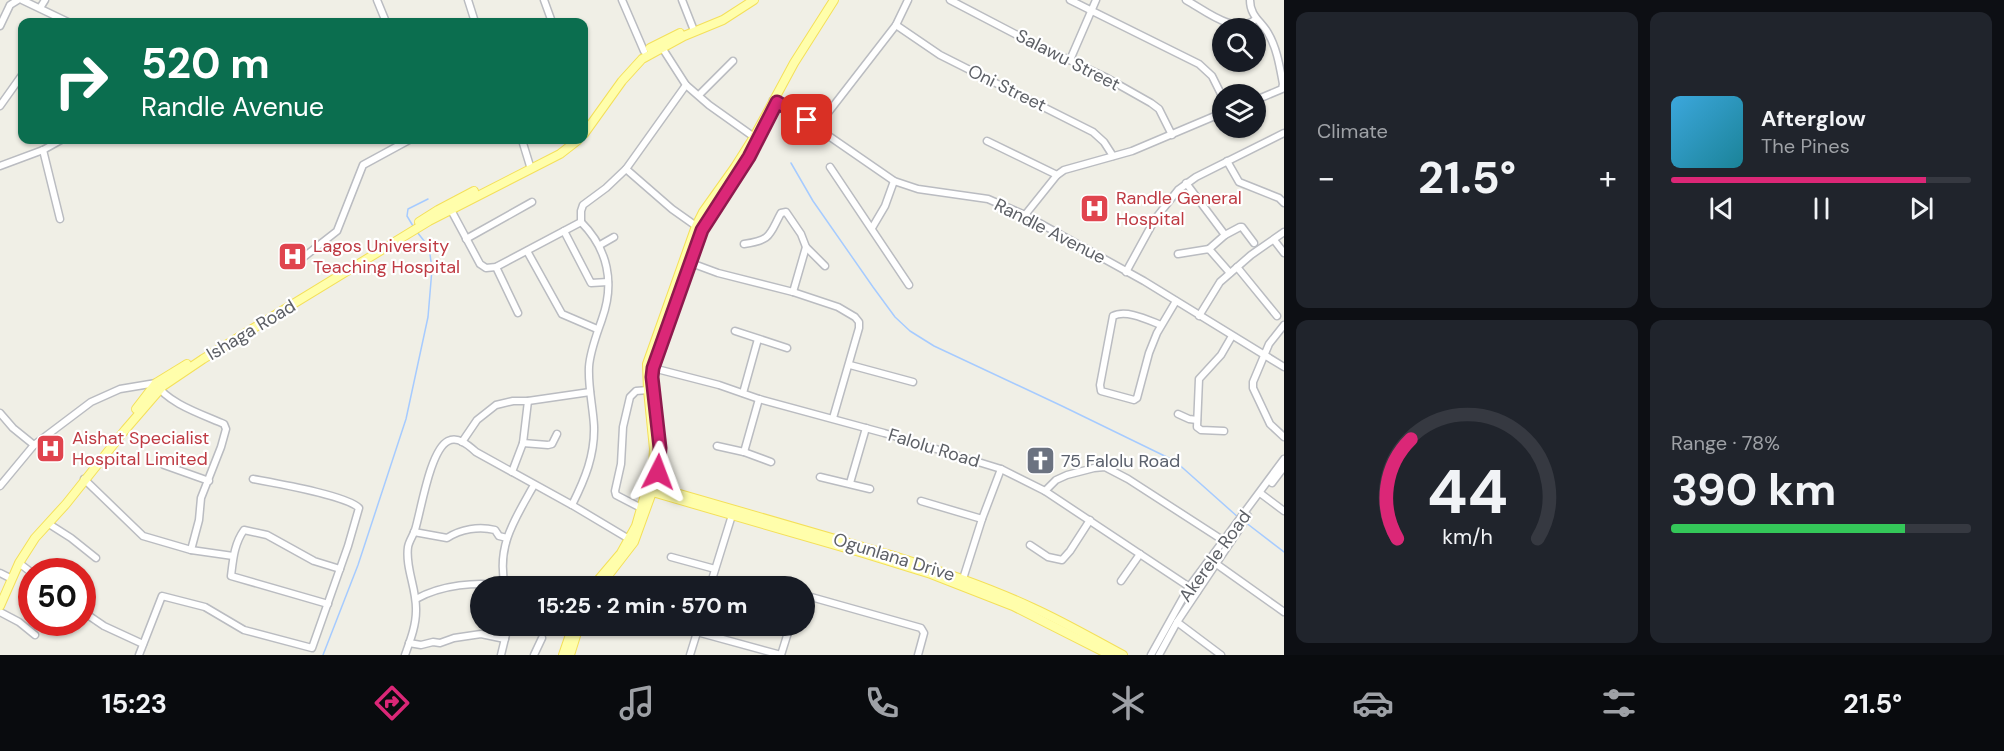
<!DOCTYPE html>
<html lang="en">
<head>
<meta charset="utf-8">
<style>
  :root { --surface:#171b24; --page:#20242c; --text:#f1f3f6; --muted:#9ea1a6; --line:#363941; --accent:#db2777 }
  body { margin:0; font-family:"DM Sans",sans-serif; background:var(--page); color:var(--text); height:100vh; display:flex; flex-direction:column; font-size:22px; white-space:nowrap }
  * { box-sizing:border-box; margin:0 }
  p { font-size:20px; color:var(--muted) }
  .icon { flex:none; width:33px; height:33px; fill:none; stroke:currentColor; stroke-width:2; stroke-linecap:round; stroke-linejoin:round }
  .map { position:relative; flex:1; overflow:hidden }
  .panel { display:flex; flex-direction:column; gap:12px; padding:12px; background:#0d0f14; width:720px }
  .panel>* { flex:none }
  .hud { position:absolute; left:18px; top:18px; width:570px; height:126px; border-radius:12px; box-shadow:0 2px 4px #0004; background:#0b6e4f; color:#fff; overflow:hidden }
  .controls { position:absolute; left:1212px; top:18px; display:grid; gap:12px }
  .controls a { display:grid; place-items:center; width:54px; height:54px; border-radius:50%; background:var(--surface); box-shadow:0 2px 4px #0004; font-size:30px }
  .speed { position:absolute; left:18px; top:558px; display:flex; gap:12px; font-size:30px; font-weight:700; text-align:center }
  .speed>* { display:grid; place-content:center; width:78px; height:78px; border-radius:50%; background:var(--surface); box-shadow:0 2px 4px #0004; line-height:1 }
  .speed .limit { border:9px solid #d22; background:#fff; color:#111 }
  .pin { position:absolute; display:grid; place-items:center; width:51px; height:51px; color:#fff; margin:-26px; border-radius:12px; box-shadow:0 3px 9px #0006 }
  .me { position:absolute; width:66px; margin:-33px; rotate:3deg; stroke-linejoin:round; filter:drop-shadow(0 0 4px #0008) }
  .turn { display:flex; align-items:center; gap:21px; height:126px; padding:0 24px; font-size:27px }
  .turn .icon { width:78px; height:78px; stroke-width:2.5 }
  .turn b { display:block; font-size:42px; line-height:51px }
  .big { font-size:45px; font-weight:700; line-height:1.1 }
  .panel .card { flex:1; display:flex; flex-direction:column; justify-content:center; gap:9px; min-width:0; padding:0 21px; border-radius:12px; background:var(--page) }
  .panel .dial { align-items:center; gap:0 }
  .dial svg { height:156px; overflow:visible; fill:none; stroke:var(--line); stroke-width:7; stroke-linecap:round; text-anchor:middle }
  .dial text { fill:var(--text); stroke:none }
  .song { display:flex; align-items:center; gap:18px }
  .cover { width:72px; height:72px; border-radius:9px; background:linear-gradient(135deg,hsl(200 70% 55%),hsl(190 70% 35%)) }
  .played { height:6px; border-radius:3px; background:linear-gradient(90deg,var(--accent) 85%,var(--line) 85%) }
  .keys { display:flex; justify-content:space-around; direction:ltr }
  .heat { display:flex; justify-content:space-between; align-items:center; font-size:33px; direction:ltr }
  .charge { height:9px; border-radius:4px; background:linear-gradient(90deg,#34c759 78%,var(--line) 0) }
  .panel .tiles { flex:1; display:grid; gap:12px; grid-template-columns:repeat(2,1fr) }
  .trip { position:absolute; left:470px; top:576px; width:345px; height:60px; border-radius:30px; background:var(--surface); box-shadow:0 2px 4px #0004; font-weight:700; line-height:60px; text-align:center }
  .dock { display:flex; height:96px; justify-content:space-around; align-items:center; background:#090b0e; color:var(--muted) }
  .dock .icon { width:42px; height:42px }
  .dock .current { color:var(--accent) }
  .dock b { font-size:27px; color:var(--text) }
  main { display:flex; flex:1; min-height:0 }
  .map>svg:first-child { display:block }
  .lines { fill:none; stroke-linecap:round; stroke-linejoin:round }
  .stream { stroke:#a6cbff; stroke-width:1.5 }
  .minor-casing { stroke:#babcc1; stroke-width:9 }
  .major-casing { stroke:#f4e05a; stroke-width:10 }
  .minor { stroke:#fff; stroke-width:6 }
  .major { stroke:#fffeab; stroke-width:8 }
  .route-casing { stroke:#8e194d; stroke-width:15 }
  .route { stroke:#db2777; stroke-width:10 }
  .labels { text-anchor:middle; stroke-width:4.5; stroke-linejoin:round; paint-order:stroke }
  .street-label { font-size:18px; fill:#5d6066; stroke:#fff }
  .health-label { font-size:18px; fill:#be3a42; stroke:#fff; text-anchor:start }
  .worship-label { font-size:18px; fill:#5b616d; stroke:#fff; text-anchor:start }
</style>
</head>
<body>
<main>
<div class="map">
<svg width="1284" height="655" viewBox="0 0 1284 655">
  <rect width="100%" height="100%" fill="#f0efe6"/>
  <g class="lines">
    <!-- stream -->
    <g class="stream">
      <polyline points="791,163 813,201 873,287 895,317 910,331 934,346 1062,406 1175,461 1239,518"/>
      <polyline points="413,226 407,216 408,209 428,199"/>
      <polyline points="1245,522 1284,552"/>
      <polyline points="323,655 358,565 406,419 428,317 432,269 429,247 417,232"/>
    </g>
    <defs>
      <g id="minor">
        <polyline points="22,0 68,22"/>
        <polyline points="377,0 386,22"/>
        <polyline points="468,0 475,22"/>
        <polyline points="544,0 552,22"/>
        <polyline points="622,0 644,51"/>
        <polyline points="682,0 693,28"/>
        <polyline points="950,0 1019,36 1105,77 1151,103 1159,109 1172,135"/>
        <polyline points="1070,0 1199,64 1212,76 1222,96"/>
        <path d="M1186,0C1206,11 1235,36 1256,19"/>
        <path d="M1250,0C1250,16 1261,21 1268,33C1277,48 1280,68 1283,84L1282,89L1256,100"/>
        <polyline points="40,8 45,0"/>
        <polyline points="896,25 940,55 1093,132 1104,142 1113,156"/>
        <polyline points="0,26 10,5 18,0"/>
        <polyline points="661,46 686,85 709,105 754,137"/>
        <polyline points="1070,60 1096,0"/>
        <polyline points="699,95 733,61"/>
        <polyline points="773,100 797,114 894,181 918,189 988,199 1025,215 1144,281 1284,367"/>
        <polyline points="0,106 22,75"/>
        <polyline points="817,127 896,25 908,0"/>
        <polyline points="522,140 530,166"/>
        <polyline points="987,141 1057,175"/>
        <polyline points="43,150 60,219"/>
        <polyline points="1227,161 1239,182 1279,198 1284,203"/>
        <polyline points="0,166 43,150 61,140"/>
        <polyline points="830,167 909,285"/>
        <polyline points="626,169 672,209 696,226"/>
        <polyline points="1186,183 1225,235"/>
        <polyline points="450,208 480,264 486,268 496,267 581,222 581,211 583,205 606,188 626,169 686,85"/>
        <polyline points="1025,215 1057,175 1064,170 1132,151 1222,113"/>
        <polyline points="872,228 885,206 894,181"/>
        <polyline points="564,231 591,283 608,282"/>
        <polyline points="466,239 532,202"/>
        <polyline points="1274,240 1284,253"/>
        <path d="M744,244C772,240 769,235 781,213L786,212L801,234L806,247L793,292"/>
        <polyline points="600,245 614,237"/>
        <polyline points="806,247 825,266"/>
        <polyline points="1209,249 1225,235 1240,227 1242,227 1254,243"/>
        <polyline points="527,251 562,314 597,329"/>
        <polyline points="1178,254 1209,249 1230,273"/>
        <polyline points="300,260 337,231 363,165 409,140"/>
        <polyline points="691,263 718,273 793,292 838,307 855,317 859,322 859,328 833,418"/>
        <polyline points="496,267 518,313"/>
        <polyline points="1237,267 1277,316"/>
        <polyline points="1126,272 1155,219 1178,190 1196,177 1284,133"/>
        <polyline points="1199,316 1220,282 1251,255 1284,232"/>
        <path d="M1161,325C1148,320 1126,309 1113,316L1100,385L1101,391L1134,400L1137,398L1149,353L1157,333L1176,301"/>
        <polyline points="1284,325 1269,344 1253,382 1253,388 1270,424 1284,437"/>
        <polyline points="735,331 787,348"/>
        <polyline points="850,365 913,382"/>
        <polyline points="649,367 719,385 759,399 884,433 1001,469 1045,491 1197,592"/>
        <polyline points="743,393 758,339"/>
        <polyline points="0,413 13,428 34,445"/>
        <polyline points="1178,414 1189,419 1197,420"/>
        <polyline points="1224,431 1201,430 1197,427 1199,379 1221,355 1232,336"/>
        <polyline points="462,442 477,420 496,405 513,401 528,401 590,392"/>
        <polyline points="523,443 548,445 552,444 557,434"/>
        <polyline points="717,446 744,452 771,462"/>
        <polyline points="744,452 759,399"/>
        <polyline points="164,465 209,481"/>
        <polyline points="512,472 523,443 528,401"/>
        <polyline points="820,477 870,489"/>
        <polyline points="84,479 143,536 191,550 233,556"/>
        <polyline points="850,483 866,428"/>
        <polyline points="1272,483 1284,467"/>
        <path d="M0,486L34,445L91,402L120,389L156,383C166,403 204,415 224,424L226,429L221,447L201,498L199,520L191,550"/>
        <polyline points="1045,491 1056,480 1067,475 1094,468 1105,467 1128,479 1224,541"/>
        <polyline points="1260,493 1284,511"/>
        <polyline points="921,501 982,519"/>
        <path d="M572,505C585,479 595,455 594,426C593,407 588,387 589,367C590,351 597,334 602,319C615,283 608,249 581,222"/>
        <polyline points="641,508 616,495 615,491 621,464 623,427 630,397 636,391 648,390"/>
        <polyline points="49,524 71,538 96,558"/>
        <path d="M414,532L447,538C461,529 479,526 495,530L499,536L507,538"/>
        <polyline points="1030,545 1048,557 1062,560 1070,551 1090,520"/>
        <polyline points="671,557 715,569"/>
        <polyline points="19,563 32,573"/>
        <polyline points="1215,563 1284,612"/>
        <polyline points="0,573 10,578"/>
        <polyline points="1121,581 1140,554"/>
        <polyline points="962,582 982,519 1001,469"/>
        <polyline points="766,584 774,586"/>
        <path d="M505,586C496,546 515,519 534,485"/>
        <polyline points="710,586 733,512"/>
        <polyline points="804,595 921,628 924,633 918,655"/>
        <path d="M416,599C441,585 477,581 505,586"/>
        <path d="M328,604L231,576C233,560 234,544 244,530L267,535L314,561L340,569"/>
        <polyline points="82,611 104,626 143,644"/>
        <polyline points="0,612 19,622 35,635"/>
        <polyline points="1177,622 1221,655"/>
        <polyline points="697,632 781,655"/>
        <polyline points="409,643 421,645 433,642 440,643 454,638 481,634 505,639"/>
        <path d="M139,655L162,596L205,607L244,630L312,648L348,546L359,508C346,495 274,483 253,479"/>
        <path d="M405,655C410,641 416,626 416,611C417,589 405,568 408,547C409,541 413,536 415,530C421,511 430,450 448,441C458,436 468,445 476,452L572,505L629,539"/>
        <polyline points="501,655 508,626"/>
        <polyline points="534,655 542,638"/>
        <polyline points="690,655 699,626"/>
        <polyline points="781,655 790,626"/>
        <polyline points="1151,655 1189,587 1284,459"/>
        <polyline points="1159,655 1177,622 1248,516"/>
      </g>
      <g id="major">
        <polyline points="650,48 680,33"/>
        <polyline points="584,134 622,81 642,59 684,36 723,20 754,0"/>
        <polyline points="419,222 438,210 474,191"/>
        <polyline points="136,409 156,383 187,364"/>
        <path d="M652,486L894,556C941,571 988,587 1033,608C1064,622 1093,639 1123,655"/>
        <polyline points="649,491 863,553 931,574 1013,606 1110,655"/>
        <polyline points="593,586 621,553 636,526 653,467 654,449 648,390 647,364 696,226 703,212 735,167 754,137 794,63 834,0"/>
        <polyline points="600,586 634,542 655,484 660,448 652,377 653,368 702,230 749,157 774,109"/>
        <polyline points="0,606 19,563 35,538 66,504 125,430 163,386 203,359 429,221 560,154 578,140"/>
        <polyline points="563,655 573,626"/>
        <polyline points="570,655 579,626"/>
      </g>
    </defs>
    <!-- minor casing -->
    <use href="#minor" class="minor-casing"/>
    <!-- major casing -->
    <use href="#major" class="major-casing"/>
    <!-- minor -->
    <use href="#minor" class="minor"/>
    <!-- major -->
    <use href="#major" class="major"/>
  </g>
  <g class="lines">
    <defs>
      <polyline id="route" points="658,472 660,448 652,377 653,368 702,230 749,157 777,102 807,120"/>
    </defs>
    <!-- route casing -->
    <use href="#route" class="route-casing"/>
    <!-- route -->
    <use href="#route" class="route"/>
  </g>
  <!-- icons -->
  <defs>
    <symbol id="hospital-square" viewBox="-11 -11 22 22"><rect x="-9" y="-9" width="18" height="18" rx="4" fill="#e0444e" stroke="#fff"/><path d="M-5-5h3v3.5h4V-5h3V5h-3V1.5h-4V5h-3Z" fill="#fff"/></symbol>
    <symbol id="church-square" viewBox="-11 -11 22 22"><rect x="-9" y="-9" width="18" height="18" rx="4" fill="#6b7280" stroke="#fff"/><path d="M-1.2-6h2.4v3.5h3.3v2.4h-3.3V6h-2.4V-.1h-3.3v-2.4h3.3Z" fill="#fff"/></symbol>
  </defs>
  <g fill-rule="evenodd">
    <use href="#hospital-square" x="1078" y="192" width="33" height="33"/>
    <use href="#hospital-square" x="276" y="240" width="33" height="33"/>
    <use href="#hospital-square" x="34" y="432" width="33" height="33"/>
    <use href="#church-square" x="1024" y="444" width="33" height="33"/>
  </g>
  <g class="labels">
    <!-- street labels -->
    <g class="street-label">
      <text transform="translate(1068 60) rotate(27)" y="6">Salawu Street</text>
      <text transform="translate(1007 88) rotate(26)" y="6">Oni Street</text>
      <text transform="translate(1050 231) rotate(27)" y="6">Randle Avenue</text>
      <text transform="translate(251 330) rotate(-31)" y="6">Ishaga Road</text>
      <text transform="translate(934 448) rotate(17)" y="6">Falolu Road</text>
      <text transform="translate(1215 556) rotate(-54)" y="6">Akerele Road</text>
      <text transform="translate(894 557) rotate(17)" y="6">Ogunlana Drive</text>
    </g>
    <!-- health labels -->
    <g class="health-label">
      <text x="1116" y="204">Randle General<tspan x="1116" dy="21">Hospital</tspan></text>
      <text x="313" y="252">Lagos University<tspan x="313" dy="21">Teaching Hospital</tspan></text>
      <text x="72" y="444">Aishat Specialist<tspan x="72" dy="21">Hospital Limited</tspan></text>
    </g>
    <!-- worship labels -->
    <g class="worship-label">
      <text x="1061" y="467">75 Falolu Road</text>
    </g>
  </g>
</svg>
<div class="controls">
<a><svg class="icon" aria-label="search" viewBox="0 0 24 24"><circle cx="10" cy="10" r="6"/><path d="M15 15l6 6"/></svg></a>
<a><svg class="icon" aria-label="layers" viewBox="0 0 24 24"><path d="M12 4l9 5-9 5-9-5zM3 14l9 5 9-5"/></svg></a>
</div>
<div class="speed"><div class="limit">50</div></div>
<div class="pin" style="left:807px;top:120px;background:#d93025"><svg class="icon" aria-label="arrive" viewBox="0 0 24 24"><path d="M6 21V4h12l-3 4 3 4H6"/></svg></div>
<svg class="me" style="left:658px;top:472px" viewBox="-20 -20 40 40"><path d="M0-17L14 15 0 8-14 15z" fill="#db2777" stroke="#fff" stroke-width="4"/></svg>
<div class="trip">15:25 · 2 min · 570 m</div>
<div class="hud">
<div class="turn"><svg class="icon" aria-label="right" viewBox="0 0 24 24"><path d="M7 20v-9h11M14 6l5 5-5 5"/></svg><div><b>520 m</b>Randle Avenue</div></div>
</div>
</div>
<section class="panel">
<div class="tiles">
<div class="card"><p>Climate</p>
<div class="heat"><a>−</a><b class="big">21.5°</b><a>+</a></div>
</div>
<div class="card">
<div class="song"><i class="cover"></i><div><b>Afterglow</b><p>The Pines</p></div></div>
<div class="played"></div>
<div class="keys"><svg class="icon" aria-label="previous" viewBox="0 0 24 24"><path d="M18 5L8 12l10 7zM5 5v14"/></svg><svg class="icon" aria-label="pause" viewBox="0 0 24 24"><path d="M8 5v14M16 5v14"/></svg><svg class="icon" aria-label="next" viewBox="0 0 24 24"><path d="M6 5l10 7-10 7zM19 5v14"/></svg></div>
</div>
<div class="card dial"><svg viewBox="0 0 100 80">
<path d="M14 69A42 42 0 1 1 86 69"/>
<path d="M14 69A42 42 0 0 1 21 18" stroke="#db2777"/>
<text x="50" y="56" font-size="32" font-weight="700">44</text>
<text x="50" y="72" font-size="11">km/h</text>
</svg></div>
<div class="card"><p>Range · 78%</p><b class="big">390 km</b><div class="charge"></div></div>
</div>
</section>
</main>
<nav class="dock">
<b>15:23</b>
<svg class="icon current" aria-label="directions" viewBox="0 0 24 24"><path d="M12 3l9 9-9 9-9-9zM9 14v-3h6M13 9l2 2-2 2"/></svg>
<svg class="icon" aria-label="music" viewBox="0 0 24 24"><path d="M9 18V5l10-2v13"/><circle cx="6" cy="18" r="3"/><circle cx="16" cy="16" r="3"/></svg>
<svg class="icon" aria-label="phone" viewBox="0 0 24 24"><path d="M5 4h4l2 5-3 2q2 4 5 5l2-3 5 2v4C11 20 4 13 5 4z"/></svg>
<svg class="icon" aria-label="climate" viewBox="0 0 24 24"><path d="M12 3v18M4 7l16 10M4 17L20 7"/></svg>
<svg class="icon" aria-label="car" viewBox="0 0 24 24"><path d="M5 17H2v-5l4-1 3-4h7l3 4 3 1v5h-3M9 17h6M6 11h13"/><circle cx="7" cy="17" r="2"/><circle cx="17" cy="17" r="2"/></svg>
<svg class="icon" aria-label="filters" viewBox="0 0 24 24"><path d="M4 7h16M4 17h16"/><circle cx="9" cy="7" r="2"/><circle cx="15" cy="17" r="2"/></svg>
<b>21.5°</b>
</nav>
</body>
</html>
